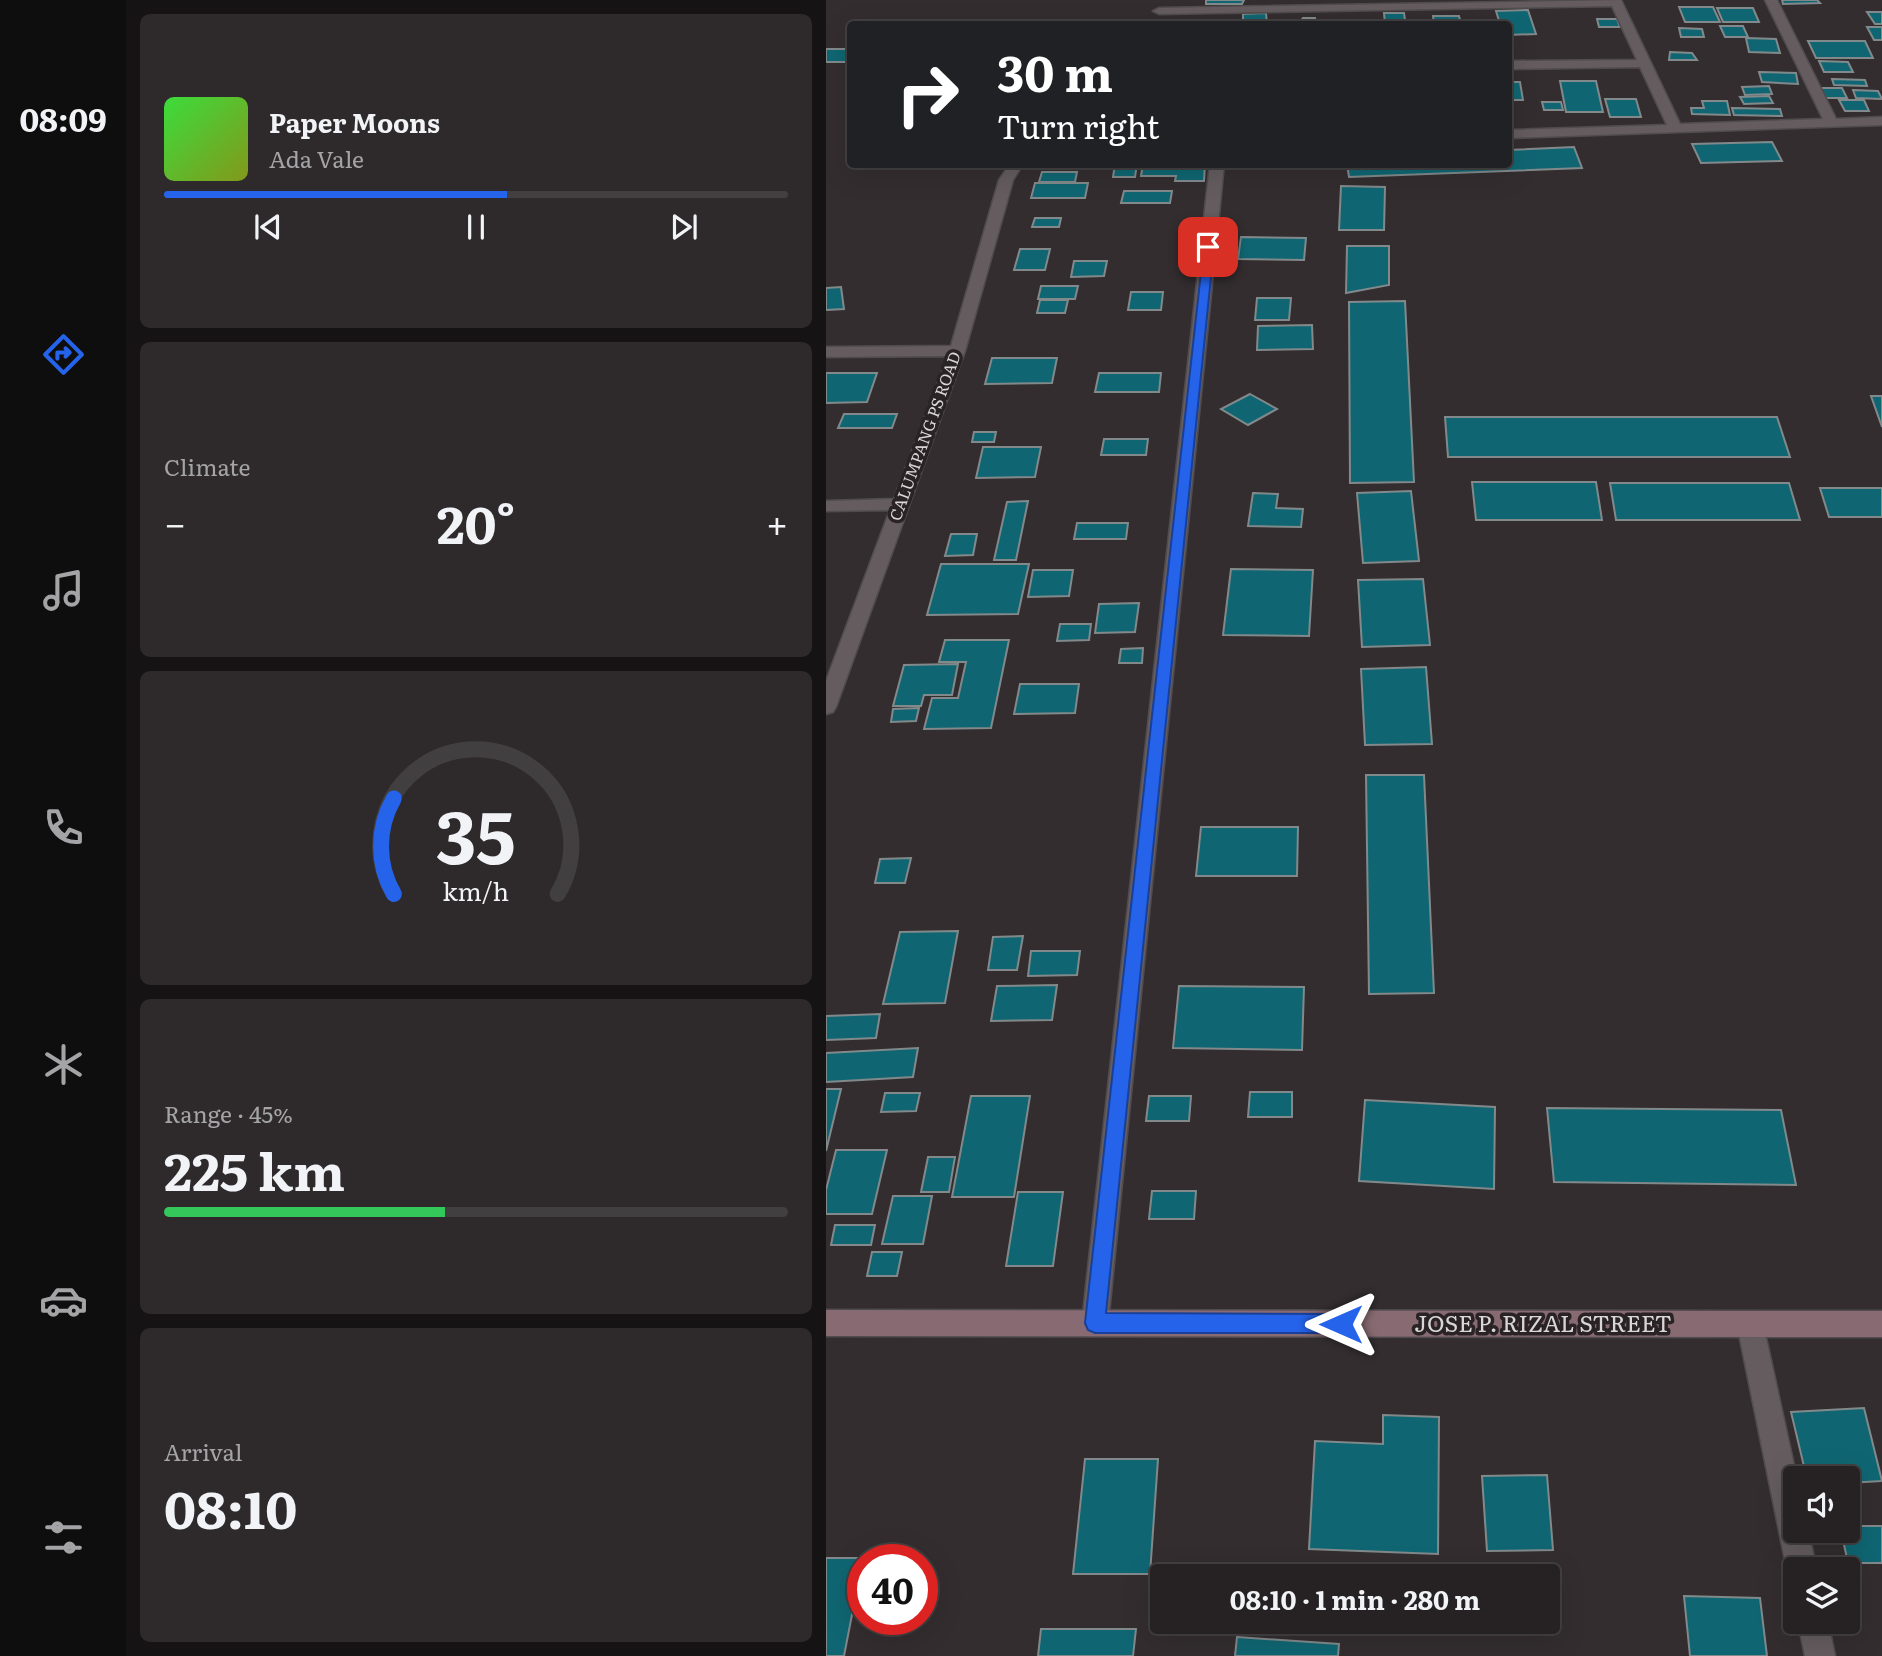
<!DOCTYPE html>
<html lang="en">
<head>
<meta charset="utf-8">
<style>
  :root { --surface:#262223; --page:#2e2a2b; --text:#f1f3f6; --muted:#a4a4a6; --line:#423f41; --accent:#2563eb }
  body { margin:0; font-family:Literata,serif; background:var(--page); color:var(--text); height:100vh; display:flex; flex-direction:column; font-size:26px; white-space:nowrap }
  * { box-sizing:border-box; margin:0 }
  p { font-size:23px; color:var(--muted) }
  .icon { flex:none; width:38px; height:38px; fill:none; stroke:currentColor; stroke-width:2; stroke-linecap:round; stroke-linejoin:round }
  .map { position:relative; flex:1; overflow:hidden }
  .side { display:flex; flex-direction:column; gap:14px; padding:14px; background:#151313; width:700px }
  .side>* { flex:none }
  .guide { position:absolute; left:21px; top:21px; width:665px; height:147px; border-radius:7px; box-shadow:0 7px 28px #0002,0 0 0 2px var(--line); background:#202124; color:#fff; overflow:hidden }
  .tools { position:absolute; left:957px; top:1466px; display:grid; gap:14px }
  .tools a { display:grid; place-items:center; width:77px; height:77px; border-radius:7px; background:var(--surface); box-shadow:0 7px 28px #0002,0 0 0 2px var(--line); font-size:35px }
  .speed { position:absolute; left:21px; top:1544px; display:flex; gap:14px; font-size:35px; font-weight:700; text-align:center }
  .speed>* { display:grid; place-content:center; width:91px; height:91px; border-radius:50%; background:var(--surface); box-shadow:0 7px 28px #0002,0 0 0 2px var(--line); line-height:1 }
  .speed .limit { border:10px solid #d22; background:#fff; color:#111 }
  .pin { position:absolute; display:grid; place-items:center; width:60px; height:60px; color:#fff; margin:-30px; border-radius:14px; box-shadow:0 4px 10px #0006 }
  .me { position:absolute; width:77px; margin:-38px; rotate:270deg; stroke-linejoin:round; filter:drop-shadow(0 0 5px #0008) }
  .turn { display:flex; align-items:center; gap:24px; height:147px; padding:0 35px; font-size:32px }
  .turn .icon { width:91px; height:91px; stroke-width:2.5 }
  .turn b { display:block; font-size:49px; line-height:60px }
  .big { font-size:52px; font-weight:700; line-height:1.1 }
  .side .card { flex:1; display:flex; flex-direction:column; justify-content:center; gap:10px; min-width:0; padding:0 24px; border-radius:10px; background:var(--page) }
  .side .dial { align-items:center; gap:0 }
  .dial svg { height:182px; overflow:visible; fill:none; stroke:var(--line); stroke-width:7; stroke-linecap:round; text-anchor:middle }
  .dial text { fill:var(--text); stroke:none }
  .song { display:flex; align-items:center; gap:21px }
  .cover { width:84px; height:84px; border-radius:10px; background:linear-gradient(135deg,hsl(120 70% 55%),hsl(70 70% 35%)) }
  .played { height:7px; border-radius:4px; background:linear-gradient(90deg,var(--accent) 55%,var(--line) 55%) }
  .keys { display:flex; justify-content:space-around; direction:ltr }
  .heat { display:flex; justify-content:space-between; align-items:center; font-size:38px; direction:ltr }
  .charge { height:10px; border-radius:5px; background:linear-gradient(90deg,#34c759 45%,var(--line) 0) }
  .trip { position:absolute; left:324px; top:1564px; width:410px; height:70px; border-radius:7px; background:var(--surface); box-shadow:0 7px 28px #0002,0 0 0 2px var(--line); font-weight:700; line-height:70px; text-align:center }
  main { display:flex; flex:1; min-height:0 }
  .tabs { display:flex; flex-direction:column; width:126px; justify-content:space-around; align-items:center; background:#0f0e0e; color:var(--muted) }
  .tabs .icon { width:49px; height:49px }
  .tabs .on { color:var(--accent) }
  .tabs b { font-size:32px; color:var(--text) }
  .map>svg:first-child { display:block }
  .building { fill:#0f6672; stroke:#81898b; stroke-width:2 }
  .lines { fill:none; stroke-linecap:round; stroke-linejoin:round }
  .street-casing { stroke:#504b4d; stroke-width:3 }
  .secondary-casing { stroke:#504b4d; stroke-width:3 }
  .street { fill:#645c5e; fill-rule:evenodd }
  .secondary { fill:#876a72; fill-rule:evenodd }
  .route { fill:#2563eb; stroke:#184099; stroke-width:2 }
  .labels { text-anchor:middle; stroke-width:7; stroke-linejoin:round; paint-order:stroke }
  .far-street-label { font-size:16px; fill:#dad6d7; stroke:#292325 }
  .near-street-label { font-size:23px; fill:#dad6d7; stroke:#292325 }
</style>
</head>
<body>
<main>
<nav class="tabs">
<b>08:09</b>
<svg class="icon on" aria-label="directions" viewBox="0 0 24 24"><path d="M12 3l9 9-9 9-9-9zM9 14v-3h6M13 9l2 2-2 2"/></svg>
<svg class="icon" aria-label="music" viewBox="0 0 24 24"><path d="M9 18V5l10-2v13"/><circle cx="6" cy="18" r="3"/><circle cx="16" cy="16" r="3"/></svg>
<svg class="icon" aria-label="phone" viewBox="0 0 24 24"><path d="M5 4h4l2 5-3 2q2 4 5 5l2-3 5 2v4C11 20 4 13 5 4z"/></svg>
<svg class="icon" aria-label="climate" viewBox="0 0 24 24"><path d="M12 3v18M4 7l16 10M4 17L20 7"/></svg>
<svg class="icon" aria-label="car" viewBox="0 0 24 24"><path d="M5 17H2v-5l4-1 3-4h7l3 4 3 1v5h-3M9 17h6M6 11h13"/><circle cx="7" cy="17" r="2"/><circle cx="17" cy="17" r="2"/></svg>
<svg class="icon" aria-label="filters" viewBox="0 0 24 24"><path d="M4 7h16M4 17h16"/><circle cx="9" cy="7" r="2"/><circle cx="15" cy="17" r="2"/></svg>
</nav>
<section class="side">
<div class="card">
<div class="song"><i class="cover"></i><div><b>Paper Moons</b><p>Ada Vale</p></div></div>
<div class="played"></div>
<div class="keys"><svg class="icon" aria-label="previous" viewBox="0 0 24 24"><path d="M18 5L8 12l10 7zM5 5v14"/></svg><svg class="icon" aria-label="pause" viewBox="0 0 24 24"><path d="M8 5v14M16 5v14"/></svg><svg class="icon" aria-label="next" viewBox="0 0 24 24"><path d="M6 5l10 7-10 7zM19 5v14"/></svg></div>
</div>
<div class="card"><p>Climate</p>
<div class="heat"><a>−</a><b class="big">20°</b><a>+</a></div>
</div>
<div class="card dial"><svg viewBox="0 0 100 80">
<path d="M14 69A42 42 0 1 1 86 69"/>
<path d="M14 69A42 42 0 0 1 14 27" stroke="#2563eb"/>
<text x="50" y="56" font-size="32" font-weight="700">35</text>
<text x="50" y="72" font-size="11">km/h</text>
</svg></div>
<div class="card"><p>Range · 45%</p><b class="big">225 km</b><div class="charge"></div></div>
<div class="card"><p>Arrival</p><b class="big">08:10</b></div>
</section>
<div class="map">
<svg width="1056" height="1656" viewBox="0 0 1056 1656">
  <rect width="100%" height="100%" fill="#332d2f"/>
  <!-- building -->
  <g class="building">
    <polygon points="380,0 418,0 416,4 380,4"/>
    <polygon points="956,0 991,0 994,3 957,4"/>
    <polygon points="853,7 887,7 894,22 859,22"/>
    <polygon points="891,8 927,8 933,22 897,22"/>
    <polygon points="702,10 710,34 682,35 682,24 674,24 670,11"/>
    <polygon points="1041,12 1056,12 1056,24 1049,24"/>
    <polygon points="440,13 441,24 473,23 477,18 489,18 490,24 417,24 417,14"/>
    <polygon points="558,13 578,13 579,20 593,20 594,24 559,24"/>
    <polygon points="607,16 633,16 635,24 608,24"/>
    <polygon points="771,19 791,19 794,27 773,27"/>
    <polygon points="894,26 917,26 922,37 899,37"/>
    <polygon points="1041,27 1056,27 1056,40 1048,40"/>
    <polygon points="853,28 876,29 878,37 855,37"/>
    <polygon points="920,38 950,39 954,53 923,52"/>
    <polygon points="982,41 1039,41 1047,58 990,58"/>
    <rect x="0" y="49" width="24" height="13"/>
    <polygon points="844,52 866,53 871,60 843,60"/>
    <polygon points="993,61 1022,62 1027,72 998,72"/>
    <polygon points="933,72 970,73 972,84 936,82"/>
    <polygon points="1006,79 1039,80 1041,86 1008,85"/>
    <polygon points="734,81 770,81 777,112 740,112"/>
    <polygon points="682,82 694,82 697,100 682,100"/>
    <polygon points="943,86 946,94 919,95 916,87"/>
    <polygon points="992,88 1016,88 1021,98 997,98"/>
    <polygon points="1027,90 1052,91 1056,99 1030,98"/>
    <polygon points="943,96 947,103 918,104 914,97"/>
    <polygon points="779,99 810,99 815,117 784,117"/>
    <polygon points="1013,100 1038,100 1043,111 1019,111"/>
    <polygon points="876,101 901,101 904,115 866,114 865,108 878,108"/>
    <polygon points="716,102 735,102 737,110 718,110"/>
    <polygon points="906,108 954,109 956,116 908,115"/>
    <polygon points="946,142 956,161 875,163 866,144"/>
    <polygon points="748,147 756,168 523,177 521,164 682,164 682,150"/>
    <polygon points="289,164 311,164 309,177 287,177"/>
    <polygon points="317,164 379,164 378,181 349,181 350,176 315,176"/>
    <polygon points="216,172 251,172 249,182 213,182"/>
    <polygon points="209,183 262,183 259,198 205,198"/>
    <polygon points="515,186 559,187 558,230 513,230"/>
    <polygon points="298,191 346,191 344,203 295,203"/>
    <polygon points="209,218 235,218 233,227 206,227"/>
    <polygon points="415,237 480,238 478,260 412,259"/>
    <polygon points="521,246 563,246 563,285 520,293"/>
    <polygon points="194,249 224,249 219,270 188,270"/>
    <polygon points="248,261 281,261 278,276 245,277"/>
    <polygon points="215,286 252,286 249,299 212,299"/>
    <polygon points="15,287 18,309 0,310 0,288"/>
    <polygon points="305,292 337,292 335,310 302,310"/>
    <polygon points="431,298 465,298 463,320 429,320"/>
    <polygon points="214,300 242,300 239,313 211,313"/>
    <polygon points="579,301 588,482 524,483 523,302"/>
    <polygon points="486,325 487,349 431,350 432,326"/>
    <polygon points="166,358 231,358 226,383 159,384"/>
    <polygon points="0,373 51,373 41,402 0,403"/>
    <polygon points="273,373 335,373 333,392 269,392"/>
    <polygon points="424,394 451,409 422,425 395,409"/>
    <polygon points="1045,396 1056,396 1056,427"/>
    <polygon points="18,414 71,414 66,428 12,428"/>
    <polygon points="619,417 951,417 964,457 622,457"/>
    <polygon points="148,432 170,432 168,442 146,442"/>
    <polygon points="278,439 322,439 320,455 275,455"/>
    <polygon points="157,447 215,447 209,477 150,478"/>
    <polygon points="646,482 770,482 776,520 650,520"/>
    <polygon points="784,483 963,483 974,520 790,520"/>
    <polygon points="994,488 1056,488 1056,517 1003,517"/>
    <polygon points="585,491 593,561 537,563 531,493"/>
    <polygon points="427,493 452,494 450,508 477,509 475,527 422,526"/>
    <polygon points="202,501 190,560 168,560 181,502"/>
    <polygon points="251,523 302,523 300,539 248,539"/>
    <polygon points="125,534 151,534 147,555 119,556"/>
    <polygon points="115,564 203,564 192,614 101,615"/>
    <polygon points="405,569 487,570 483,636 397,635"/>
    <polygon points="207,570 247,570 243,596 202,597"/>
    <polygon points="597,579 604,645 536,647 532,580"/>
    <polygon points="313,603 309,632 269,633 273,604"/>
    <polygon points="234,624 265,624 263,640 231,641"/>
    <polygon points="119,640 183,640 165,728 98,729 106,698 132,698 140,662 113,662"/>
    <polygon points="317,648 316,663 293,663 295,649"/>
    <polygon points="132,664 126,695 98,695 95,706 67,706 78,665"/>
    <polygon points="600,667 606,744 539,745 535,669"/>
    <polygon points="194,684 253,684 249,713 188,714"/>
    <polygon points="93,708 90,721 65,722 67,709"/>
    <polygon points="540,775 598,775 608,993 543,994"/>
    <polygon points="375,827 472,827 471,876 370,876"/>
    <polygon points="85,858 79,883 49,883 54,859"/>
    <polygon points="132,931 119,1003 57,1004 74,932"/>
    <polygon points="197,936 191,970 162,970 167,937"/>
    <polygon points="205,951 254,951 251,975 202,976"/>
    <polygon points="231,985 226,1020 165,1021 171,986"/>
    <polygon points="353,986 478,987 476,1050 347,1048"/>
    <polygon points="54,1014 50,1038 0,1040 0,1016"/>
    <polygon points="92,1048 87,1077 0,1082 0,1053"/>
    <polygon points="0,1089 15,1089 0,1151"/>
    <polygon points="424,1092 466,1092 466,1117 422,1117"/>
    <polygon points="59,1093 94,1093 90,1111 55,1112"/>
    <polygon points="145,1096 204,1096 188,1197 126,1197"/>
    <polygon points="323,1096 365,1096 363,1121 320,1121"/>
    <polygon points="539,1100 669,1107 668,1189 533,1181"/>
    <polygon points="721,1108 955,1110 970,1185 728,1182"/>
    <polygon points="10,1150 61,1150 46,1214 0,1214 0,1190"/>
    <polygon points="102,1157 129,1157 123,1192 95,1192"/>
    <polygon points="326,1191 370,1191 368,1219 323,1219"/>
    <polygon points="192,1192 237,1192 227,1266 180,1266"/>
    <polygon points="67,1196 106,1196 97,1244 56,1244"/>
    <polygon points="9,1225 49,1225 45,1245 5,1245"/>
    <polygon points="46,1252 76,1252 71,1276 41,1276"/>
    <polygon points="1038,1408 1056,1481 1022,1483 1022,1479 981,1479 965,1412"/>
    <polygon points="557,1415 613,1417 612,1554 483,1549 489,1441 557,1444"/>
    <polygon points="259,1459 332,1459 324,1574 247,1574"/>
    <polygon points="721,1475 727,1550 661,1551 656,1476"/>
    <polygon points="1022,1526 1056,1526 1056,1563 1022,1563 1015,1531 1022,1531"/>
    <polygon points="0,1558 37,1558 18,1656 0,1656"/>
    <polygon points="858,1596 934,1598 941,1656 864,1656"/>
    <polygon points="215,1629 310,1629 307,1656 212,1656"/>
    <polygon points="411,1637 513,1644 512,1656 409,1656"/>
  </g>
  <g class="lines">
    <defs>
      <g id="street">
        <polygon points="795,0 854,124 997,119 939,0 951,0 1010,119 1056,117 1056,125 682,138 682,130 841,125 814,67 682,69 682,61 811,60 786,6 333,14 327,11 333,8"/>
        <polygon points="184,164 197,164 187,180 139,351 10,707 7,712 0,714 0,681 64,510 0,511 0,501 68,499 122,356 0,357 0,347 125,346 173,180"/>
        <polygon points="384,164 398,164 282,1323 278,1332 269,1336 260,1332 256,1323"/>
        <polygon points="924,1311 933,1315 937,1324 971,1479 970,1531 982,1531 991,1570 970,1570 970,1582 965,1581 961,1570 911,1324 915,1315"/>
        <polygon points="972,1622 1002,1622 1009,1656 979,1656"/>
      </g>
      <polygon id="secondary" points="0,1310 1056,1311 1056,1337 0,1336"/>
    </defs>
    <!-- street casing -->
    <use href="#street" class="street-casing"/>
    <!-- secondary casing -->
    <use href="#secondary" class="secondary-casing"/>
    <!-- street -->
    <use href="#street" class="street"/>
    <!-- secondary -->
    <use href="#secondary" class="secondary"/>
  </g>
  <!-- route -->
  <polygon class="route" points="378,245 388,247 280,1313 515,1314 522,1317 525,1324 522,1330 515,1333 269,1333 262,1330 259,1323"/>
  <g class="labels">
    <!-- far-street labels -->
    <g class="far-street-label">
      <text transform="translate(99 436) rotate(-70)" y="6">CALUMPANG PS ROAD</text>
    </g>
    <!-- near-street labels -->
    <g class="near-street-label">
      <text x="717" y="1332">JOSE P. RIZAL STREET</text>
    </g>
  </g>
</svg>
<div class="tools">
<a><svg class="icon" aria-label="sound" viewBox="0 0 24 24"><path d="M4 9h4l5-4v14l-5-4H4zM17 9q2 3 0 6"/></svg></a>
<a><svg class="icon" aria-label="layers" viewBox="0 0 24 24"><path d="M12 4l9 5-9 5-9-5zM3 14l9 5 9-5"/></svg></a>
</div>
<div class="speed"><div class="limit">40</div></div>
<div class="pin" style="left:382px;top:247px;background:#d93025"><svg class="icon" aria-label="arrive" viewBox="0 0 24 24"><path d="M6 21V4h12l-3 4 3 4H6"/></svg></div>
<svg class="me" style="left:515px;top:1324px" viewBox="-20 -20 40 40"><path d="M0-17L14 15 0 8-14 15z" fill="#2563eb" stroke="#fff" stroke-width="4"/></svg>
<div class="trip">08:10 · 1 min · 280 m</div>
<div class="guide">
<div class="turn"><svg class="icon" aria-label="right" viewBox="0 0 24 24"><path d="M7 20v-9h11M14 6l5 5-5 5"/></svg><div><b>30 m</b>Turn right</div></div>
</div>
</div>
</main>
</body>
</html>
